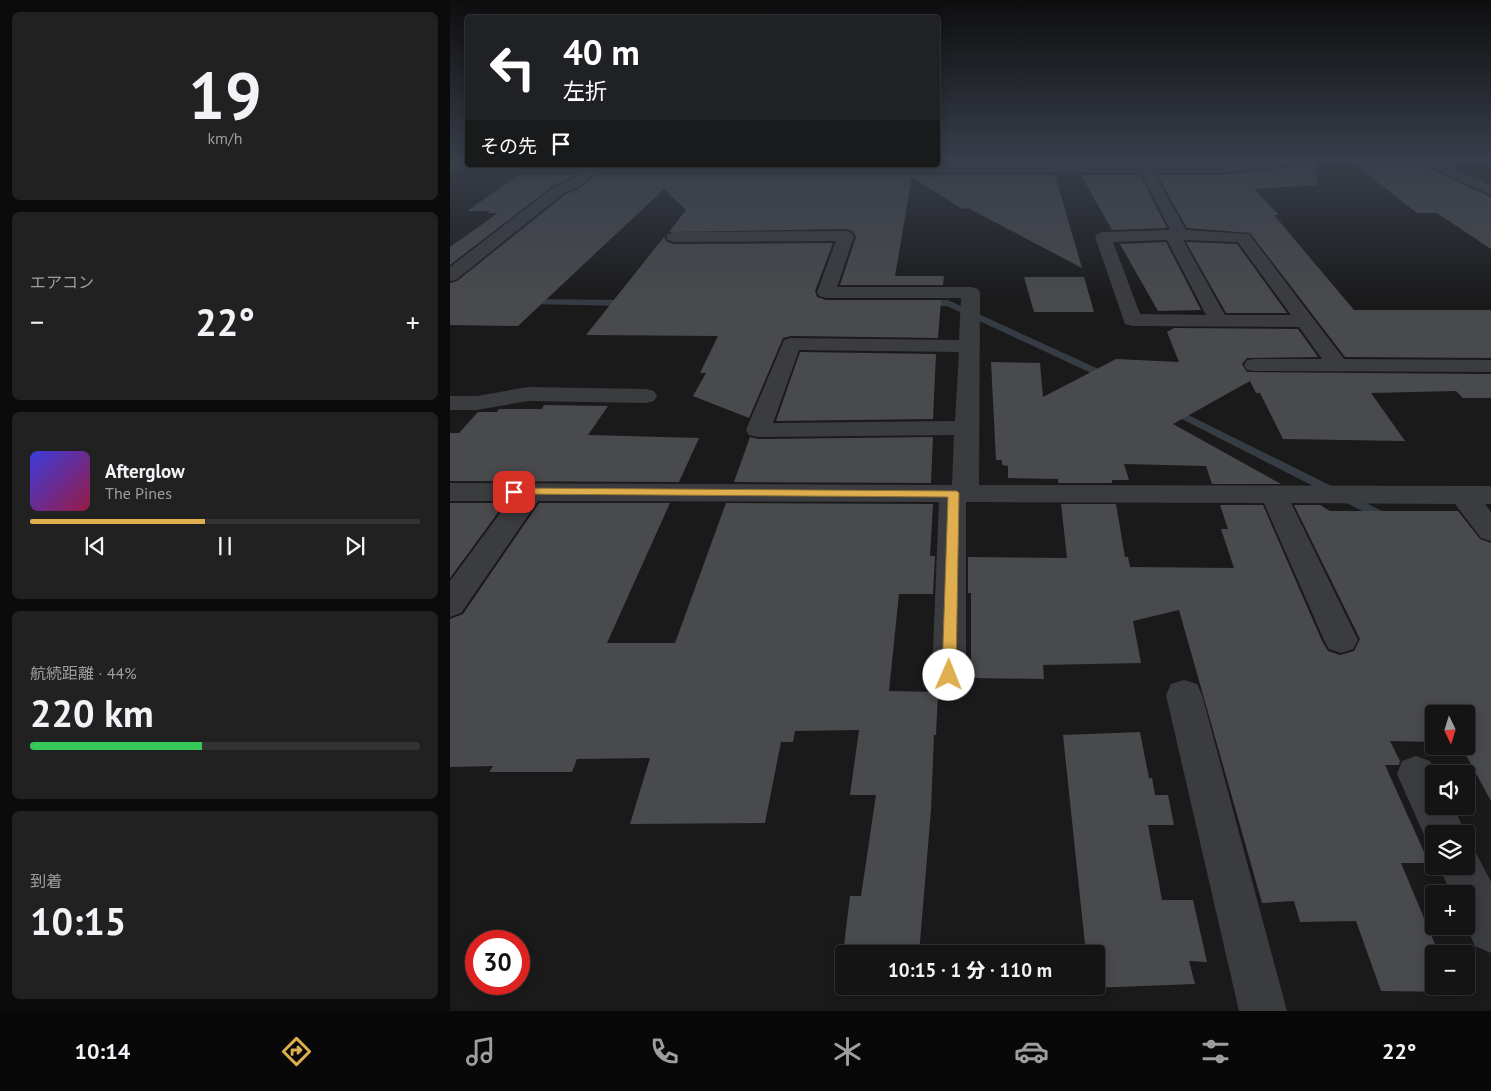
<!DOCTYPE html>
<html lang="ja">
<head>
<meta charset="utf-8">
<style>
  :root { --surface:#141414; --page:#212122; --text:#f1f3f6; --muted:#9d9ea0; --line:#333334; --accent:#dfae4e }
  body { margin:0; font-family:"PT Sans","Noto Sans JP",sans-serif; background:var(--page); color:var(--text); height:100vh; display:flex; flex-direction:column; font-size:19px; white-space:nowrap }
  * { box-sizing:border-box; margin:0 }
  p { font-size:16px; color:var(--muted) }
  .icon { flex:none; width:28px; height:28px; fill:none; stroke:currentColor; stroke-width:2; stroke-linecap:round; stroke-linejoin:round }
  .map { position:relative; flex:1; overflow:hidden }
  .panel { display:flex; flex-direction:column; gap:12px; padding:12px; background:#0b0b0b; width:450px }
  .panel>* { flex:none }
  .banner { position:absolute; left:15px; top:15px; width:475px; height:152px; border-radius:5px; box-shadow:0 2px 12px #0003,0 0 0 1px var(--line); background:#202124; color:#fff; overflow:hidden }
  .needle { width:32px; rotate:176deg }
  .controls { position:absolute; left:975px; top:705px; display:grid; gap:10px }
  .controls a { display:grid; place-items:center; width:50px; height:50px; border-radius:5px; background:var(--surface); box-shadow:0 2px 12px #0003,0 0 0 1px var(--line); font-size:25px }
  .speed { position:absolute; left:15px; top:930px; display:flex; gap:10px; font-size:25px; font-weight:700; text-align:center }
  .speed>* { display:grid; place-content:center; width:65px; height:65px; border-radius:50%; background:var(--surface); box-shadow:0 2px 12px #0003,0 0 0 1px var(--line); line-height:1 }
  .speed .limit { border:8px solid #d22; background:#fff; color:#111 }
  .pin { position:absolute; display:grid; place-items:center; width:42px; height:42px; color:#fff; margin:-21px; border-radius:10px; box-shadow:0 2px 8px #0006 }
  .me { position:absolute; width:55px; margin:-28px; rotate:1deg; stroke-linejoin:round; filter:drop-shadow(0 0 4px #0008) }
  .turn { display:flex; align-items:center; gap:18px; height:105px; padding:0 15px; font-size:22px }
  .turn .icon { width:65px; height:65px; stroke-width:2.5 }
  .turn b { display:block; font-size:35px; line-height:42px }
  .then { display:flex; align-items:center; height:48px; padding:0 15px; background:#0003; gap:10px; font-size:19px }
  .big { font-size:38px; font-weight:800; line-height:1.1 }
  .panel .tile { flex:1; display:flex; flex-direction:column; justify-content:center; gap:8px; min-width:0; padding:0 18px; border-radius:8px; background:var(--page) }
  .panel .dial { align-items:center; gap:0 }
  .dial b { font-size:65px; line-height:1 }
  .song { display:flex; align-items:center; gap:15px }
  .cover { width:60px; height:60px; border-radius:8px; background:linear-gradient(135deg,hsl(240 70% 55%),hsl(340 70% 35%)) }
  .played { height:5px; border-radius:2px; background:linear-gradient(90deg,var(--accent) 45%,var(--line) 45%) }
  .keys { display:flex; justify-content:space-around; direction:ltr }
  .heat { display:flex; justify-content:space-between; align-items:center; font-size:28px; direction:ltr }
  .charge { height:8px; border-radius:4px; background:linear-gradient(90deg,#34c759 44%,var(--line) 0) }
  .trip { position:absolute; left:385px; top:945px; width:270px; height:50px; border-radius:5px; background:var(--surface); box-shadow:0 2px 12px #0003,0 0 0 1px var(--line); font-weight:800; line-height:50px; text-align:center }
  .menu { display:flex; height:80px; justify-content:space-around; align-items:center; background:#080808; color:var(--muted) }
  .menu .icon { width:35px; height:35px }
  .menu .on { color:var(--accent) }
  .menu b { font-size:22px; color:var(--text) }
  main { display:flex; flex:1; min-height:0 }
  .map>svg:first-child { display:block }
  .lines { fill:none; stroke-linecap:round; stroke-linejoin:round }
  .stream { fill:#353c43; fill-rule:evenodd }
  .building { fill:#494a4d }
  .street { fill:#3b3c40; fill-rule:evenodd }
  .route { fill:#dfae4e; stroke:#917133 }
</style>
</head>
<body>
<main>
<section class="panel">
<div class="tile dial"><b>19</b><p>km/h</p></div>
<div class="tile"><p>エアコン</p>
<div class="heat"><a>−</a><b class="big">22°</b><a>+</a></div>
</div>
<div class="tile">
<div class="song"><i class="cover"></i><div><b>Afterglow</b><p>The Pines</p></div></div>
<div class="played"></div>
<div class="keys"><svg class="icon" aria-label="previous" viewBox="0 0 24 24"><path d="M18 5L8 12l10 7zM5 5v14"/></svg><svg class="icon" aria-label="pause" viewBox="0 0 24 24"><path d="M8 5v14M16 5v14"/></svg><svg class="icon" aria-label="next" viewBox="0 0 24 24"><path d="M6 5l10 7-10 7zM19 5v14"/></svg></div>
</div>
<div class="tile"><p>航続距離 · 44%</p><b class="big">220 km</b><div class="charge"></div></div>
<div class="tile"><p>到着</p><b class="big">10:15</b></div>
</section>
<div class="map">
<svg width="1041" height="1011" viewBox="0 0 1041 1011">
  <rect width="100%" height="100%" fill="#1a1a1b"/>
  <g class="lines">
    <!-- stream -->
    <g class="stream">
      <polygon points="77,299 179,300 183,303 179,306 74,304 74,300"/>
      <polygon points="498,300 664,376 665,378 660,381 656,380 497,306 474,306 470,303 474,300"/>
      <polygon points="722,407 934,512 940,521 939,524 929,524 926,518 718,412 717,410 718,408"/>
    </g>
  </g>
  <!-- building -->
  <g class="building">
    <polygon points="488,160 601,160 602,163 488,163"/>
    <polygon points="622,160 683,160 684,163 624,163"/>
    <polygon points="699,160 802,160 771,163 701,163"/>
    <polygon points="857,160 866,160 867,185 804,189 829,215 824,215 904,310 1041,310 1041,358 895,357 800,233 737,228 707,175 771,175 849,166 854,165"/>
    <polygon points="899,160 970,160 972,165 1041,197 1041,249 987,213 967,213"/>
    <polygon points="69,174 125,174 115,181 104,185 0,265 0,247 48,213 37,213 40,211 17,211"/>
    <polygon points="148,174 605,175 632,268 518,208 512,209 462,177 445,276 494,276 493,285 390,285 406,237 403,231 396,229 219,232 236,210 214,189 68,326 0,325 0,283 7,281 116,194 127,190"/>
    <polygon points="631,175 690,175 717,228 662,230"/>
    <polygon points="214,237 217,242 224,244 383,243 365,291 367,297 376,300 491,300 488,338 341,336 333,338 299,418 243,396 256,373 250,373 268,336 136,335"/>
    <polygon points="716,242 751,310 708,311 670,244"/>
    <polygon points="736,242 787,244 837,313 776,313"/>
    <polygon points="574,277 634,277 644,312 584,312"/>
    <polygon points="724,328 848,329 868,357 797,358 792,364 797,372 1041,374 1041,398 1013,398 1006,391 921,393 955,441 833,439 810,393 806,393 800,381 723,424 831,484 762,484 756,466 674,464 679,480 662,480 662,483 608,483 608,479 558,478 558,466 552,465 552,460 546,460 541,362 590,363 593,397 666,359 729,362 717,332"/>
    <polygon points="350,352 486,354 483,419 326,421"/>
    <polygon points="94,405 158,406 138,435 249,438 229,482 0,481 0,433 9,433 28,412 47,412 49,409 92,409"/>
    <polygon points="300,437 308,439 483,437 481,483 284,482"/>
    <polygon points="0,503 55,503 0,578"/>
    <polygon points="89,503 220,503 157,643 225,643 276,503 483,504 480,556 485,556 483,594 449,594 439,691 488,692 486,735 484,735 481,810 469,954 393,954 400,896 411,896 426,795 400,795 409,730 345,731 343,742 331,742 315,823 180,824 200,758 127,759 122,772 39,772 43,766 0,767 0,619 13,614"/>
    <polygon points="611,504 666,504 675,557 678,557 680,567 784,568 771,529 778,529 770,505 813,505 872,641 878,651 890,655 904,651 910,639 844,505 870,505 880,511 1008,511 1030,539 1041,543 1041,801 1011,746 1016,746 1016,714 984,714 984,742 940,741 950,761 949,765 935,765 979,863 951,863 989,954 984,954 984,986 1003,986 1005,992 931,991 906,921 850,922 844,901 812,903 729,610 683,621 691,663 593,665 594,679 521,678 521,593 518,593 518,557 617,558"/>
    <polygon points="690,732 699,778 702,778 705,795 718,795 724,825 698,825 712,900 743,900 757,962 739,961 745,984 640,988 646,986 646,954 636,954 613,735"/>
  </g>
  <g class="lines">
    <!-- street -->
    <g class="street">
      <path d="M685,160H697L700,165H771L817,160H855L854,163L849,164L771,173H704L736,230L799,234L894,359L1041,360V372L805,371L797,370L794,365L797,360L805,359H872L849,327L682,326L675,324L645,237L647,234L653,232L720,230L691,173L147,172L126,189L115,192L6,280L0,281V267L105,186L116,183L130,172H0V164L687,165ZM717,240L756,315L690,314L663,242ZM733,240L788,242L841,315H775Z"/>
      <polygon points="972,160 988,160 1041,186 1041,195 973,163"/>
      <path d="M396,231L402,233L404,236L387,287H521L528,289L530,293L529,485L1041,486V504H1035L1041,512V541L1031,538L1005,504L841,503L908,640L903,649L891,653L879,649L874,640L814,503L516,502V675L511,685L499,689L487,685L482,675L489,502L88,501L11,613L0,617V581L59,501H0V483L502,485L504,435L308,437L299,435L296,430L334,340L341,338L509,340L511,298H376L369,296L367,292L386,241L224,242L218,240L216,237L218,234L224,232ZM349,350L509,352L505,421L323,423Z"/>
      <polygon points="78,387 196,389 204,391 207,396 204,401 196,403 78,401 27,410 0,410 0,396 27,396"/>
      <polygon points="734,680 747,684 752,695 837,1011 789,1011 716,695 721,684"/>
      <polygon points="966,756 980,761 986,774 984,774 984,806 1003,806 1016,834 984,834 984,850 980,848 947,774 952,761"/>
      <polygon points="1016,847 1025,851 1041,882 1041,953 1025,946 1016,926 1016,894 1001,894 989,866 1016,866"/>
    </g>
  </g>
  <!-- sky -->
  <linearGradient id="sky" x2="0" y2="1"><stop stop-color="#0e0e0f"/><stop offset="0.53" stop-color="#383e4a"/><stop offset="1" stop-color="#383e4a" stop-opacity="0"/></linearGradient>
  <rect width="1041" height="301" fill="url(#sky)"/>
  <!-- route -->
  <polygon class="route" points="64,488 507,491 509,493 506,675 504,679 499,681 494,679 492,675 498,497 60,494 58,492 60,489"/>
</svg>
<div class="controls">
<a><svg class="needle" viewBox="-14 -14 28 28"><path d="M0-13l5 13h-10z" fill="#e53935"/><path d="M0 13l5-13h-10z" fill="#9d9ea0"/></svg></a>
<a><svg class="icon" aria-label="sound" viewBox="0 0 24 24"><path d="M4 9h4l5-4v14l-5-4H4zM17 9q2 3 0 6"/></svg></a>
<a><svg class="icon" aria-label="layers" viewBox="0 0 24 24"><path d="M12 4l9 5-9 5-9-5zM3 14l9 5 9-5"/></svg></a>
<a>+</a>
<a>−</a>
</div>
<div class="speed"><div class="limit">30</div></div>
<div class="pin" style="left:64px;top:492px;background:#d93025"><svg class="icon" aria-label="arrive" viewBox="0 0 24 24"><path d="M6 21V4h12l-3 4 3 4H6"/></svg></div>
<svg class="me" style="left:499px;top:675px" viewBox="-20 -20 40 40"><circle r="19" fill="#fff"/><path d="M0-13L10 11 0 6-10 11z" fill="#dfae4e"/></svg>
<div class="trip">10:15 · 1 分 · 110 m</div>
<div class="banner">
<div class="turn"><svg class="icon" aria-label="left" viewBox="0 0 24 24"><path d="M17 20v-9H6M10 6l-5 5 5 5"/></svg><div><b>40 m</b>左折</div></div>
<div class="then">その先<svg class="icon" aria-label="arrive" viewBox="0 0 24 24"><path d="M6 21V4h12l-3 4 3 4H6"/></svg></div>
</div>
</div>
</main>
<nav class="menu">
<b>10:14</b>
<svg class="icon on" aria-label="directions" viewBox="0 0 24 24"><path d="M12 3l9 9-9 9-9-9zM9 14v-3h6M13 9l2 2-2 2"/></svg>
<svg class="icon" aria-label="music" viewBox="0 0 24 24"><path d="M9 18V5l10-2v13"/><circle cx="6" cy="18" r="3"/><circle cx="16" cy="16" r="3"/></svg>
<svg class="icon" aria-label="phone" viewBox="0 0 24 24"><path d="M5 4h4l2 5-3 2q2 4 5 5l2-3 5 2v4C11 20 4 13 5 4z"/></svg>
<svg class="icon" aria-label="climate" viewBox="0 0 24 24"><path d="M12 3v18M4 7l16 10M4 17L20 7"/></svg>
<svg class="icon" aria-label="car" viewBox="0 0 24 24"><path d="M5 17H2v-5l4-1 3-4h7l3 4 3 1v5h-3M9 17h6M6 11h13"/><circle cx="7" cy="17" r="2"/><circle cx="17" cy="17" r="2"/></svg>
<svg class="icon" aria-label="filters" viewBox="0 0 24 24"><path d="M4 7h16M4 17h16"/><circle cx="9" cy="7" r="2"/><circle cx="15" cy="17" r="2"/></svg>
<b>22°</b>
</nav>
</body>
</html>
